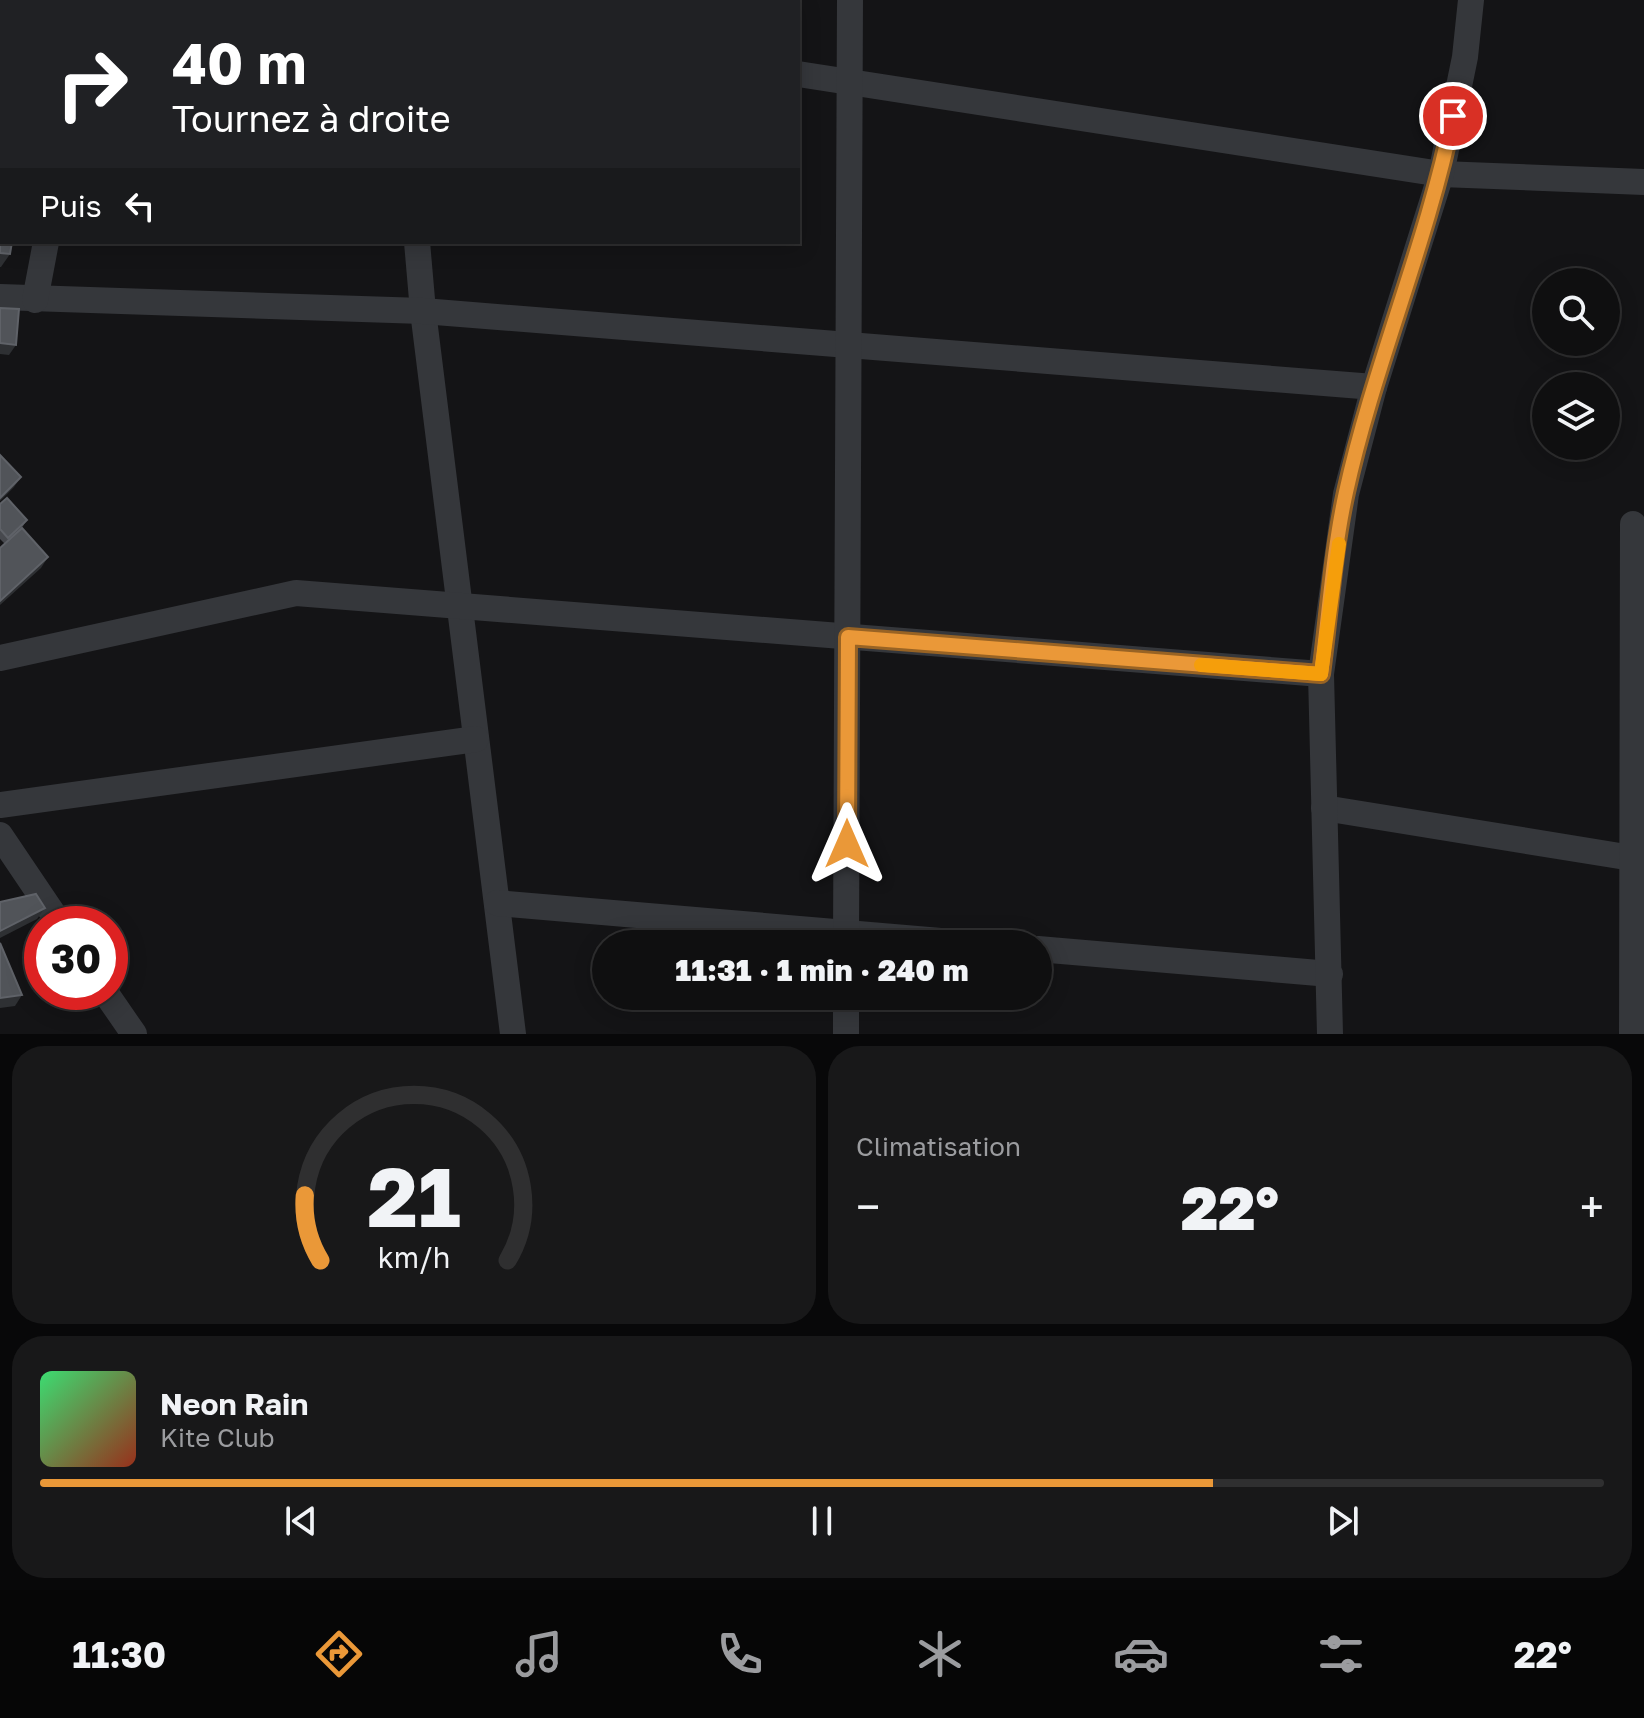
<!DOCTYPE html>
<html lang="fr">
<head>
<meta charset="utf-8">
<style>
  :root { --surface:#0f0f10; --page:#181819; --text:#f1f3f6; --muted:#9b9c9f; --line:#2f2f30; --accent:#ea9838 }
  body { margin:0; font-family:"Golos Text",sans-serif; background:var(--page); color:var(--text); height:100vh; display:flex; flex-direction:column; font-size:30px; white-space:nowrap }
  * { box-sizing:border-box; margin:0 }
  p { font-size:26px; color:var(--muted) }
  .icon { flex:none; width:44px; height:44px; fill:none; stroke:currentColor; stroke-width:2; stroke-linecap:round; stroke-linejoin:round }
  .map { position:relative; height:1034px; overflow:hidden }
  .drawer { display:flex; flex-direction:column; gap:12px; padding:12px; background:#080809; flex:1 }
  .drawer>* { flex:none }
  .guide { position:absolute; left:0px; top:0px; width:800px; height:244px; box-shadow:0 4px 20px #0003,0 0 0 2px var(--line); background:#202124; color:#fff; overflow:hidden }
  .buttons { position:absolute; left:1532px; top:268px; display:grid; gap:16px }
  .buttons a { display:grid; place-items:center; width:88px; height:88px; border-radius:50%; background:var(--surface); box-shadow:0 4px 20px #0003,0 0 0 2px var(--line); font-size:40px }
  .speed { position:absolute; left:24px; top:906px; display:flex; gap:16px; font-size:40px; font-weight:700; text-align:center }
  .speed>* { display:grid; place-content:center; width:104px; height:104px; border-radius:50%; background:var(--surface); box-shadow:0 4px 20px #0003,0 0 0 2px var(--line); line-height:1 }
  .speed .limit { border:12px solid #d22; background:#fff; color:#111 }
  .pin { position:absolute; display:grid; place-items:center; width:68px; height:68px; color:#fff; margin:-34px; border:4px solid #fff; border-radius:50%; box-shadow:0 2px 8px #0007 }
  .me { position:absolute; width:88px; margin:-44px; rotate:0deg; stroke-linejoin:round; filter:drop-shadow(0 0 6px #0008) }
  .turn { display:flex; align-items:center; gap:28px; height:168px; padding:0 40px; font-size:36px }
  .turn .icon { width:104px; height:104px; stroke-width:2.5 }
  .turn b { display:block; font-size:56px; line-height:68px }
  .then { display:flex; align-items:center; height:76px; padding:0 40px; background:#0003; gap:16px; font-size:30px }
  .big { font-size:60px; font-weight:800; line-height:1.1 }
  .drawer .card { flex:1; display:flex; flex-direction:column; justify-content:center; gap:12px; min-width:0; padding:0 28px; border-radius:32px; background:var(--page) }
  .drawer .dial { align-items:center; gap:0 }
  .dial svg { height:208px; overflow:visible; fill:none; stroke:var(--line); stroke-width:7; stroke-linecap:round; text-anchor:middle }
  .dial text { fill:var(--text); stroke:none }
  .song { display:flex; align-items:center; gap:24px }
  .cover { width:96px; height:96px; border-radius:12px; background:linear-gradient(135deg,hsl(140 70% 55%),hsl(10 70% 35%)) }
  .played { height:8px; border-radius:4px; background:linear-gradient(90deg,var(--accent) 75%,var(--line) 75%) }
  .keys { display:flex; justify-content:space-around; direction:ltr }
  .heat { display:flex; justify-content:space-between; align-items:center; font-size:44px; direction:ltr }
  .drawer .tiles { flex:1; display:grid; gap:12px; grid-template-columns:1fr 1fr }
  .card:last-child { grid-column:span 2 }
  .trip { position:absolute; left:592px; top:930px; width:460px; height:80px; border-radius:40px; background:var(--surface); box-shadow:0 4px 20px #0003,0 0 0 2px var(--line); font-weight:800; line-height:80px; text-align:center }
  .tabs { display:flex; height:128px; justify-content:space-around; align-items:center; background:#060606; color:var(--muted) }
  .tabs .icon { width:56px; height:56px }
  .tabs .active { color:var(--accent) }
  .tabs b { font-size:36px; color:var(--text) }
  .map>svg:first-child { display:block }
  .lines { fill:none; stroke-linecap:round; stroke-linejoin:round }
  .street { stroke:#35373b; stroke-width:26 }
  .wall { fill:#47494e }
  .shaded-wall { fill:#2e3033 }
  .building { fill:#515459; stroke:#5f6268; stroke-width:2 }
  .route-casing { stroke:#986324; stroke-width:20 }
  .route { stroke:#ea9838; stroke-width:14 }
  .slow { stroke:#f59e0b; stroke-width:14 }
</style>
</head>
<body>
<div class="map">
<svg width="1644" height="1034" viewBox="0 0 1644 1034">
  <rect width="100%" height="100%" fill="#141416"/>
  <g class="lines">
    <!-- street -->
    <g class="street">
      <polyline points="343,0 352,2"/>
      <polyline points="91,2 92,0"/>
      <polyline points="798,74 1441,174 1644,182"/>
      <polyline points="417,242 423,311 513,1034"/>
      <polyline points="0,297 423,311 1374,387"/>
      <polyline points="35,300 46,242"/>
      <polyline points="0,658 296,593 1321,674"/>
      <polyline points="0,805 476,739"/>
      <polyline points="1324,808 1632,858"/>
      <polyline points="0,835 60,924"/>
      <polyline points="497,903 976,944"/>
      <polyline points="846,944 850,0"/>
      <polyline points="1038,949 1330,974"/>
      <polyline points="105,992 134,1034"/>
      <polyline points="846,1034 846,996"/>
      <polyline points="1330,1034 1321,674 1346,494 1374,387 1441,174 1465,57 1471,0"/>
      <polyline points="1632,1034 1633,524"/>
    </g>
  </g>
  <!-- wall -->
  <polygon class="wall" points="0,504 27,520 23,526 5,544 0,539"/>
  <!-- shaded-wall -->
  <g class="shaded-wall">
    <polygon points="0,253 10,254 1,267 0,267"/>
    <polygon points="0,343 16,345 9,355 0,354"/>
    <polygon points="21,477 14,487 0,501 0,498"/>
    <polygon points="48,557 41,568 0,605 0,601"/>
    <polygon points="45,908 37,919 0,938 0,931"/>
    <polygon points="22,995 15,1006 0,1008 0,998"/>
  </g>
  <!-- building -->
  <g class="building">
    <polygon points="0,0 12,0 11,2 2,2 2,36 0,36"/>
    <polygon points="0,90 2,90 2,138 0,151"/>
    <polygon points="0,160 2,160 2,242 12,242 10,254 0,253"/>
    <polygon points="0,308 19,309 16,345 0,343"/>
    <polygon points="0,455 21,477 0,498"/>
    <polygon points="7,498 27,520 8,538 0,529 0,504"/>
    <polygon points="22,528 48,557 0,601 0,548"/>
    <polygon points="36,894 45,908 0,931 0,902"/>
    <polygon points="0,943 22,995 0,998"/>
  </g>
  <g class="lines">
    <defs>
      <path id="route" d="M847,844L848,637L1321,674C1329,614 1333,551 1346,492C1374,365 1427,244 1453,116"/>
    </defs>
    <!-- route casing -->
    <use href="#route" class="route-casing"/>
    <!-- route -->
    <use href="#route" class="route"/>
    <!-- slow -->
    <polyline class="slow" points="1201,665 1321,674 1339,544"/>
  </g>
</svg>
<div class="buttons">
<a><svg class="icon" aria-label="search" viewBox="0 0 24 24"><circle cx="10" cy="10" r="6"/><path d="M15 15l6 6"/></svg></a>
<a><svg class="icon" aria-label="layers" viewBox="0 0 24 24"><path d="M12 4l9 5-9 5-9-5zM3 14l9 5 9-5"/></svg></a>
</div>
<div class="speed"><div class="limit">30</div></div>
<div class="pin" style="left:1453px;top:116px;background:#d93025"><svg class="icon" aria-label="arrive" viewBox="0 0 24 24"><path d="M6 21V4h12l-3 4 3 4H6"/></svg></div>
<svg class="me" style="left:847px;top:844px" viewBox="-20 -20 40 40"><path d="M0-17L14 15 0 8-14 15z" fill="#ea9838" stroke="#fff" stroke-width="4"/></svg>
<div class="trip">11:31 · 1 min · 240 m</div>
<div class="guide">
<div class="turn"><svg class="icon" aria-label="right" viewBox="0 0 24 24"><path d="M7 20v-9h11M14 6l5 5-5 5"/></svg><div><b>40 m</b>Tournez à droite</div></div>
<div class="then">Puis<svg class="icon" aria-label="left" viewBox="0 0 24 24"><path d="M17 20v-9H6M10 6l-5 5 5 5"/></svg></div>
</div>
</div>
<section class="drawer">
<div class="tiles">
<div class="card dial"><svg viewBox="0 0 100 80">
<path d="M14 69A42 42 0 1 1 86 69"/>
<path d="M14 69A42 42 0 0 1 8 44" stroke="#ea9838"/>
<text x="50" y="56" font-size="32" font-weight="700">21</text>
<text x="50" y="72" font-size="11">km/h</text>
</svg></div>
<div class="card"><p>Climatisation</p>
<div class="heat"><a>−</a><b class="big">22°</b><a>+</a></div>
</div>
<div class="card">
<div class="song"><i class="cover"></i><div><b>Neon Rain</b><p>Kite Club</p></div></div>
<div class="played"></div>
<div class="keys"><svg class="icon" aria-label="previous" viewBox="0 0 24 24"><path d="M18 5L8 12l10 7zM5 5v14"/></svg><svg class="icon" aria-label="pause" viewBox="0 0 24 24"><path d="M8 5v14M16 5v14"/></svg><svg class="icon" aria-label="next" viewBox="0 0 24 24"><path d="M6 5l10 7-10 7zM19 5v14"/></svg></div>
</div>
</div>
</section>
<nav class="tabs">
<b>11:30</b>
<svg class="icon active" aria-label="directions" viewBox="0 0 24 24"><path d="M12 3l9 9-9 9-9-9zM9 14v-3h6M13 9l2 2-2 2"/></svg>
<svg class="icon" aria-label="music" viewBox="0 0 24 24"><path d="M9 18V5l10-2v13"/><circle cx="6" cy="18" r="3"/><circle cx="16" cy="16" r="3"/></svg>
<svg class="icon" aria-label="phone" viewBox="0 0 24 24"><path d="M5 4h4l2 5-3 2q2 4 5 5l2-3 5 2v4C11 20 4 13 5 4z"/></svg>
<svg class="icon" aria-label="climate" viewBox="0 0 24 24"><path d="M12 3v18M4 7l16 10M4 17L20 7"/></svg>
<svg class="icon" aria-label="car" viewBox="0 0 24 24"><path d="M5 17H2v-5l4-1 3-4h7l3 4 3 1v5h-3M9 17h6M6 11h13"/><circle cx="7" cy="17" r="2"/><circle cx="17" cy="17" r="2"/></svg>
<svg class="icon" aria-label="filters" viewBox="0 0 24 24"><path d="M4 7h16M4 17h16"/><circle cx="9" cy="7" r="2"/><circle cx="15" cy="17" r="2"/></svg>
<b>22°</b>
</nav>
</body>
</html>
